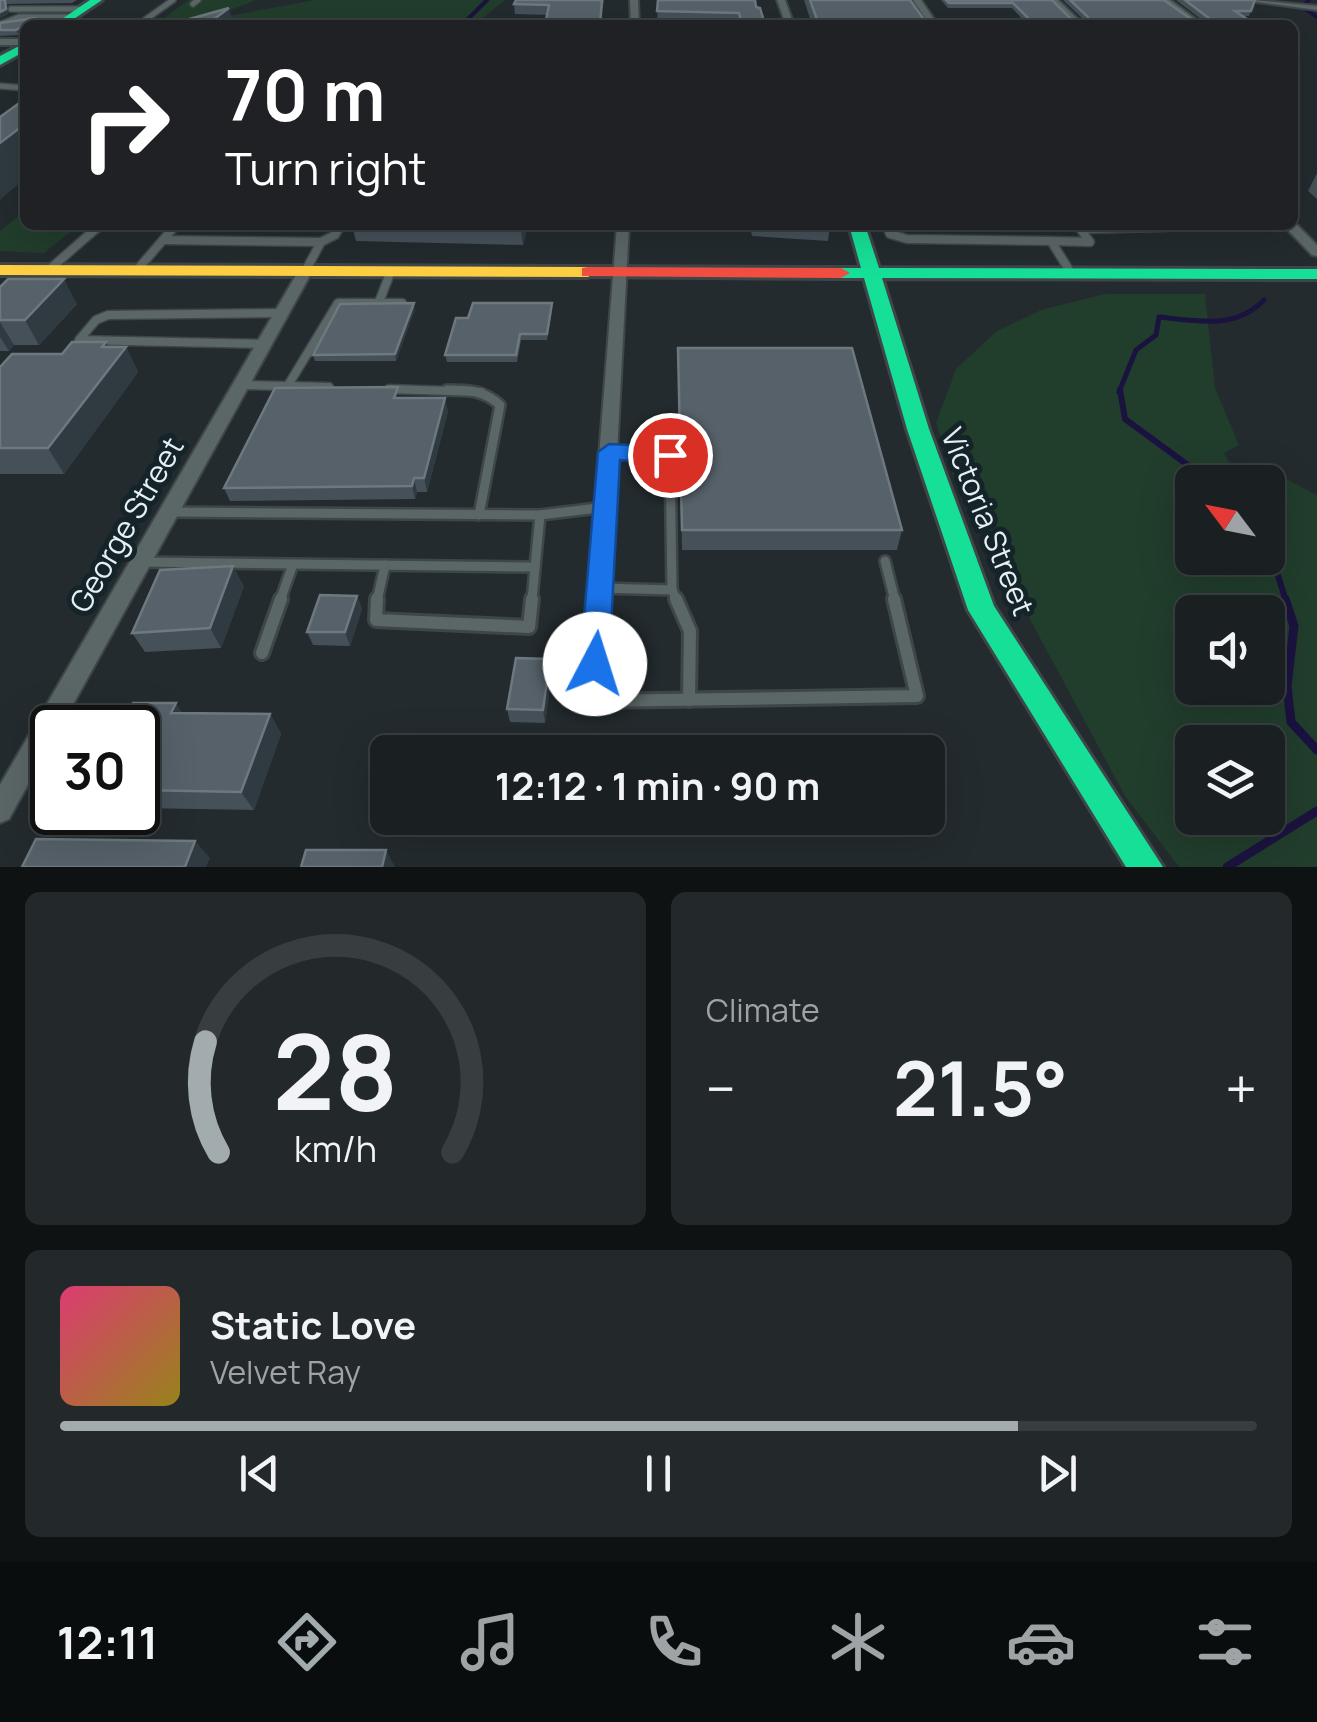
<!DOCTYPE html>
<html lang="en">
<head>
<meta charset="utf-8">
<style>
  :root { --surface:#1a2022; --page:#23282a; --text:#f1f3f6; --muted:#9fa3a5; --line:#383e40; --accent:#a2abae }
  body { margin:0; font-family:Manrope,sans-serif; background:var(--page); color:var(--text); height:100vh; display:flex; flex-direction:column; font-size:38px; white-space:nowrap }
  * { box-sizing:border-box; margin:0 }
  p { font-size:32px; color:var(--muted) }
  .icon { flex:none; width:55px; height:55px; fill:none; stroke:currentColor; stroke-width:2; stroke-linecap:round; stroke-linejoin:round }
  .map { position:relative; height:867px; overflow:hidden }
  .panel { display:flex; flex-direction:column; gap:25px; padding:25px; background:#0e1213; flex:1 }
  .panel>* { flex:none }
  .banner { position:absolute; left:20px; top:20px; width:1278px; height:210px; border-radius:15px; box-shadow:0 10px 40px #0002,0 0 0 2px var(--line); background:#202124; color:#fff; overflow:hidden }
  .needle { width:65px; rotate:302deg }
  .fabs { position:absolute; left:1175px; top:465px; display:grid; gap:20px }
  .fabs a { display:grid; place-items:center; width:110px; height:110px; border-radius:15px; background:var(--surface); box-shadow:0 10px 40px #0002,0 0 0 2px var(--line); font-size:50px }
  .speed { position:absolute; left:30px; top:705px; display:flex; gap:20px; font-size:50px; font-weight:700; text-align:center }
  .speed>* { display:grid; place-content:center; width:130px; height:130px; border-radius:50%; background:var(--surface); box-shadow:0 10px 40px #0002,0 0 0 2px var(--line); line-height:1 }
  .speed .limit { border:5px solid #111; border-radius:15px; background:#fff; color:#111 }
  .pin { position:absolute; display:grid; place-items:center; width:85px; height:85px; color:#fff; margin:-42px; border:5px solid #fff; border-radius:50%; box-shadow:0 2px 10px #0007 }
  .me { position:absolute; width:110px; margin:-55px; rotate:5deg; stroke-linejoin:round; filter:drop-shadow(0 0 8px #0008) }
  .turn { display:flex; align-items:center; gap:35px; height:210px; padding:0 40px; font-size:45px }
  .turn .icon { width:130px; height:130px; stroke-width:2.5 }
  .turn b { display:block; font-size:70px; line-height:85px }
  .big { font-size:75px; font-weight:700; line-height:1.1 }
  .panel .card { flex:1; display:flex; flex-direction:column; justify-content:center; gap:15px; min-width:0; padding:0 35px; border-radius:15px; background:var(--page) }
  .panel .dial { align-items:center; gap:0 }
  .dial svg { height:260px; overflow:visible; fill:none; stroke:var(--line); stroke-width:7; stroke-linecap:round; text-anchor:middle }
  .dial text { fill:var(--text); stroke:none }
  .song { display:flex; align-items:center; gap:30px }
  .cover { width:120px; height:120px; border-radius:15px; background:linear-gradient(135deg,hsl(340 70% 55%),hsl(50 70% 35%)) }
  .played { height:10px; border-radius:5px; background:linear-gradient(90deg,var(--accent) 80%,var(--line) 80%) }
  .keys { display:flex; justify-content:space-around; direction:ltr }
  .heat { display:flex; justify-content:space-between; align-items:center; font-size:55px; direction:ltr }
  .panel .tiles { flex:1; display:grid; gap:25px; grid-template-columns:1fr 1fr }
  .card:last-child { grid-column:span 2 }
  .trip { position:absolute; left:370px; top:735px; width:575px; height:100px; border-radius:15px; background:var(--surface); box-shadow:0 10px 40px #0002,0 0 0 2px var(--line); font-weight:700; line-height:100px; text-align:center }
  .dock { display:flex; height:160px; justify-content:space-around; align-items:center; background:#0a0d0e; color:var(--muted) }
  .dock .icon { width:70px; height:70px }
  .dock .on { color:var(--accent) }
  .dock b { font-size:45px; color:var(--text) }
  .map>svg:first-child { display:block }
  .green { fill:#213d2c; fill-rule:evenodd }
  .lines { fill:none; stroke-linecap:round; stroke-linejoin:round }
  .stream-far3 { stroke:#1b133f; stroke-width:4 }
  .stream-far2 { stroke:#1b133f; stroke-width:5 }
  .stream-far1 { stroke:#1b133f; stroke-width:6 }
  .stream { stroke:#1b133f; stroke-width:9 }
  .lane-far4-casing { stroke:#3f4649; stroke-width:8 }
  .lane-far3-casing { stroke:#3f4649; stroke-width:10 }
  .lane-far2-casing { stroke:#3f4649; stroke-width:11 }
  .lane-far1-casing { stroke:#3f4649; stroke-width:14 }
  .lane-casing { stroke:#3f4649; stroke-width:18 }
  .street-casing { stroke:#3f4649; stroke-width:4 }
  .fast-casing { stroke:#3f4649; stroke-width:6 }
  .slow-casing { stroke:#3f4649; stroke-width:6 }
  .jam-casing { stroke:#3f4649; stroke-width:6 }
  .lane-far4 { stroke:#5b6666; stroke-width:5 }
  .lane-far3 { stroke:#5b6666; stroke-width:6 }
  .lane-far2 { stroke:#5b6666; stroke-width:8 }
  .lane-far1 { stroke:#5b6666; stroke-width:9 }
  .lane { stroke:#5b6666; stroke-width:12 }
  .street { fill:#5b6666; fill-rule:evenodd }
  .fast { fill:#16e098; fill-rule:evenodd }
  .slow { fill:#ffcf43; fill-rule:evenodd }
  .jam { fill:#f24e42; fill-rule:evenodd }
  .wall { fill:#455059 }
  .shaded-wall { fill:#303a41 }
  .building { fill:#566169; stroke:#6d787f; stroke-width:2.5 }
  .route { fill:#1a73e8; stroke:#114b97; stroke-width:2.5 }
  .labels { text-anchor:middle; stroke-width:10; stroke-linejoin:round; paint-order:stroke }
  .street-label { font-size:30px; fill:#e6f0f3; stroke:#152429 }
</style>
</head>
<body>
<div class="map">
<svg width="1317" height="867" viewBox="0 0 1317 867">
  <rect width="100%" height="100%" fill="#232b2e"/>
  <!-- green -->
  <g class="green">
    <polygon points="189,0 256,0 215,16 223,17 315,0 505,0 474,25 154,25"/>
    <polygon points="25,211 25,225 79,225 44,253 0,251 0,231"/>
    <path d="M1105,294H1205L1215,388L1239,445L1224,453L1232,467L1286,479L1317,495V867H1179L1125,796L954,478L936,423L956,369L997,331L1041,310ZM1192,482H1268V558H1192ZM1192,612H1268V688H1192ZM1192,742H1268V818H1192Z"/>
  </g>
  <g class="lines">
    <!-- stream-far3 -->
    <g class="stream-far3">
      <polyline points="1306,3 1309,0"/>
      <polyline points="1304,8 1317,17"/>
      <polyline points="462,25 487,0"/>
    </g>
    <!-- stream-far2 -->
    <path class="stream-far2" d="M1119,392L1136,350L1156,335L1159,317C1197,321 1235,330 1264,300"/>
    <!-- stream-far1 -->
    <g class="stream-far1">
      <polyline points="1120,390 1125,419 1211,482"/>
      <polyline points="1268,544 1286,601"/>
    </g>
    <!-- stream -->
    <g class="stream">
      <polyline points="1285,599 1294,626 1287,686 1291,722 1317,750"/>
      <polyline points="1227,867 1317,811"/>
    </g>
    <defs>
      <g id="lane-far4">
        <polyline points="193,4 198,0"/>
        <polyline points="11,9 83,9"/>
        <polyline points="145,20 173,0"/>
        <polyline points="1,24 19,17 71,17"/>
        <polyline points="0,86 25,88"/>
      </g>
      <g id="lane-far3">
        <polyline points="887,225 888,229"/>
        <polyline points="97,229 101,225"/>
        <polyline points="173,229 176,225"/>
        <polyline points="339,229 341,225"/>
        <polyline points="1088,229 1250,225"/>
      </g>
      <g id="lane-far2">
        <polyline points="887,226 890,234 907,239 1051,241 1071,273"/>
        <polyline points="1081,229 1193,226"/>
        <polyline points="163,240 321,242 306,270"/>
        <polyline points="1051,241 1090,242 1079,227"/>
        <polyline points="321,242 335,235 340,226"/>
        <polyline points="51,268 99,226"/>
        <polyline points="137,270 175,226"/>
        <polyline points="379,302 391,271"/>
        <polyline points="264,344 79,340 96,320 108,315 282,313"/>
        <polyline points="242,385 329,387"/>
        <polyline points="287,387 338,303 402,303"/>
        <polyline points="389,389 481,392"/>
      </g>
      <g id="lane-far1">
        <path d="M447,390C469,390 483,390 500,405L479,515"/>
        <polyline points="172,512 540,515 606,507"/>
        <polyline points="885,561 895,601"/>
        <polyline points="140,562 535,567 540,515"/>
        <polyline points="601,588 672,590 670,455 609,452"/>
        <polyline points="672,590 677,601"/>
        <polyline points="280,601 293,564"/>
        <polyline points="377,601 385,565"/>
        <polyline points="532,601 535,567"/>
      </g>
      <g id="lane">
        <polyline points="377,599 376,620 529,627 532,599"/>
        <polyline points="676,599 690,631 689,700"/>
        <polyline points="262,653 281,599"/>
        <polyline points="595,701 917,696 894,599"/>
      </g>
      <g id="street">
        <polygon points="630,0 638,0 639,25 631,25"/>
        <polygon points="777,0 785,0 794,25 786,25"/>
        <polygon points="913,0 921,0 938,25 930,25"/>
        <polygon points="1049,0 1058,0 1084,25 1075,25"/>
        <polygon points="1161,0 1170,0 1204,25 1195,25"/>
        <polygon points="1253,0 1317,6 1317,10 1257,2"/>
        <rect x="0" y="39" width="25" height="6"/>
        <polygon points="1294,222 1317,245 1317,256 1312,255 1283,225 1292,225"/>
        <polygon points="617,225 629,225 604,701 600,708 592,711 584,708 580,701"/>
        <polygon points="306,266 313,270 60,728 52,728 52,741 9,819 0,823 0,785 299,270"/>
      </g>
      <g id="fast">
        <polygon points="90,0 102,0 65,25 53,25"/>
        <polygon points="25,43 25,51 0,65 0,56"/>
        <polygon points="849,225 865,225 879,268 1317,269 1317,279 882,278 929,429 994,606 1163,867 1126,867 968,610 907,429 864,278 841,278 832,273 841,268 861,268"/>
      </g>
      <polygon id="slow" points="0,265 588,267 597,272 588,277 0,275"/>
      <polygon id="jam" points="588,267 841,268 850,273 841,278 582,276 582,268"/>
    </defs>
    <!-- lane-far4 casing -->
    <use href="#lane-far4" class="lane-far4-casing"/>
    <!-- lane-far3 casing -->
    <use href="#lane-far3" class="lane-far3-casing"/>
    <!-- lane-far2 casing -->
    <use href="#lane-far2" class="lane-far2-casing"/>
    <!-- lane-far1 casing -->
    <use href="#lane-far1" class="lane-far1-casing"/>
    <!-- lane casing -->
    <use href="#lane" class="lane-casing"/>
    <!-- street casing -->
    <use href="#street" class="street-casing"/>
    <!-- fast casing -->
    <use href="#fast" class="fast-casing"/>
    <!-- slow casing -->
    <use href="#slow" class="slow-casing"/>
    <!-- jam casing -->
    <use href="#jam" class="jam-casing"/>
    <!-- lane-far4 -->
    <use href="#lane-far4" class="lane-far4"/>
    <!-- lane-far3 -->
    <use href="#lane-far3" class="lane-far3"/>
    <!-- lane-far2 -->
    <use href="#lane-far2" class="lane-far2"/>
    <!-- lane-far1 -->
    <use href="#lane-far1" class="lane-far1"/>
    <!-- lane -->
    <use href="#lane" class="lane"/>
    <!-- street -->
    <use href="#street" class="street"/>
    <!-- fast -->
    <use href="#fast" class="fast"/>
    <!-- slow -->
    <use href="#slow" class="slow"/>
    <!-- jam -->
    <use href="#jam" class="jam"/>
  </g>
  <!-- wall -->
  <g class="wall">
    <polygon points="0,0 77,0 72,3 7,4 8,14"/>
    <polygon points="516,0 604,0 602,12 547,15 515,14 514,4"/>
    <polygon points="658,0 756,7 765,25 657,25"/>
    <polygon points="804,0 910,0 928,25 812,25"/>
    <polygon points="941,0 1052,0 1074,22 1086,22 1063,0 1164,0 1195,22 1206,23 1176,0 1255,0 1249,16 1243,16 1256,25 1028,25 1012,8 948,8"/>
    <polygon points="0,23 39,23 19,35 0,36"/>
    <polygon points="1317,173 1317,199 1308,191"/>
    <polygon points="192,225 327,225 316,231 202,232"/>
    <polygon points="352,225 528,225 523,245 356,241"/>
    <polygon points="750,225 830,225 828,241 752,236"/>
    <polygon points="0,287 77,304 39,345 14,345 9,351 0,351"/>
    <polygon points="552,303 552,309 547,340 521,340 517,362 447,362 445,355 468,318"/>
    <polygon points="415,309 396,361 315,361 313,355"/>
    <polygon points="109,347 126,347 138,372 64,474 0,474 0,367 62,354"/>
    <polygon points="678,348 902,530 897,550 682,550"/>
    <polygon points="448,411 427,492 417,492 415,499 230,501 224,488"/>
    <polygon points="244,586 221,648 145,652 132,633"/>
    <polygon points="357,596 362,609 350,646 313,645 307,632"/>
    <polygon points="552,672 545,723 510,722 507,709"/>
    <polygon points="182,713 270,714 281,734 254,810 138,808 138,728"/>
  </g>
  <!-- shaded-wall -->
  <g class="shaded-wall">
    <polygon points="5,0 7,4 8,14 0,19 0,12"/>
    <polygon points="229,8 232,19 225,25 206,25"/>
    <polygon points="36,18 39,23 36,25 25,25 25,31 19,35 16,30"/>
    <polygon points="25,124 25,178 0,200 0,143"/>
    <polygon points="314,225 327,225 316,231"/>
    <polygon points="520,225 528,225 523,245"/>
    <polygon points="64,279 77,304 39,345 25,320"/>
    <polygon points="414,303 415,309 396,361 395,354"/>
    <polygon points="0,322 14,345 9,351 0,337"/>
    <polygon points="106,342 115,360 126,347 138,372 64,474 48,448"/>
    <polygon points="445,398 448,411 427,492 424,478"/>
    <polygon points="414,478 417,492 415,499 412,486"/>
    <polygon points="233,566 244,586 221,648 210,628"/>
    <polygon points="357,596 362,609 350,646 345,632"/>
    <polygon points="550,659 552,672 545,723 543,710"/>
    <polygon points="176,703 189,723 171,713"/>
    <polygon points="270,714 281,734 254,810 241,792"/>
    <polygon points="195,841 210,858 206,867 185,867"/>
    <polygon points="386,850 395,867 382,867"/>
  </g>
  <!-- building -->
  <g class="building">
    <polygon points="0,0 5,0 6,9 0,12"/>
    <polygon points="516,0 602,0 600,25 545,25 549,5 514,4"/>
    <polygon points="658,0 755,0 756,7 760,8 765,25 742,25 739,13 657,11"/>
    <polygon points="810,0 910,0 928,25 819,25"/>
    <polygon points="946,0 1052,0 1074,22 1088,22 1088,17 1070,0 1164,0 1195,22 1206,23 1210,19 1185,0 1255,0 1251,11 1235,11 1256,25 1035,25 1013,3 949,3"/>
    <polygon points="229,8 206,25 168,25"/>
    <polygon points="36,18 16,30 0,30 0,23"/>
    <polygon points="25,99 25,124 0,143 0,117"/>
    <polygon points="8,279 64,279 25,320 0,320 0,287"/>
    <polygon points="414,303 395,354 313,355 340,304"/>
    <polygon points="473,303 552,303 547,334 520,334 516,355 445,355 456,318 468,318"/>
    <polygon points="72,342 106,342 102,347 126,347 48,448 0,448 0,367 12,354 62,354"/>
    <polygon points="678,348 852,348 902,530 682,530"/>
    <polygon points="398,387 394,398 445,398 424,478 414,478 412,486 224,488 275,388"/>
    <polygon points="233,566 210,628 132,633 160,570"/>
    <polygon points="320,595 357,596 345,632 307,632"/>
    <polygon points="516,658 550,659 543,710 507,709"/>
    <polygon points="133,703 176,703 171,713 270,714 241,792 138,790 138,728 121,728"/>
    <polygon points="36,839 195,841 185,867 22,867"/>
    <polygon points="306,850 386,850 382,867 301,867"/>
  </g>
  <!-- route -->
  <polygon class="route" points="609,444 670,447 682,455 670,463 620,460 609,664 605,672 595,676 584,672 580,664 598,452"/>
  <g class="labels">
    <!-- street labels -->
    <g class="street-label">
      <text transform="translate(987 522) rotate(68)" y="10">Victoria Street</text>
      <text transform="translate(127 525) rotate(-60)" y="10">George Street</text>
    </g>
  </g>
</svg>
<div class="fabs">
<a><svg class="needle" viewBox="-14 -14 28 28"><path d="M0-13l5 13h-10z" fill="#e53935"/><path d="M0 13l5-13h-10z" fill="#9fa3a5"/></svg></a>
<a><svg class="icon" aria-label="sound" viewBox="0 0 24 24"><path d="M4 9h4l5-4v14l-5-4H4zM17 9q2 3 0 6"/></svg></a>
<a><svg class="icon" aria-label="layers" viewBox="0 0 24 24"><path d="M12 4l9 5-9 5-9-5zM3 14l9 5 9-5"/></svg></a>
</div>
<div class="speed"><div class="limit">30</div></div>
<div class="pin" style="left:670px;top:455px;background:#d93025"><svg class="icon" aria-label="arrive" viewBox="0 0 24 24"><path d="M6 21V4h12l-3 4 3 4H6"/></svg></div>
<svg class="me" style="left:595px;top:664px" viewBox="-20 -20 40 40"><circle r="19" fill="#fff"/><path d="M0-13L10 11 0 6-10 11z" fill="#1a73e8"/></svg>
<div class="trip">12:12 · 1 min · 90 m</div>
<div class="banner">
<div class="turn"><svg class="icon" aria-label="right" viewBox="0 0 24 24"><path d="M7 20v-9h11M14 6l5 5-5 5"/></svg><div><b>70 m</b>Turn right</div></div>
</div>
</div>
<section class="panel">
<div class="tiles">
<div class="card dial"><svg viewBox="0 0 100 80">
<path d="M14 69A42 42 0 1 1 86 69"/>
<path d="M14 69A42 42 0 0 1 10 35" stroke="#a2abae"/>
<text x="50" y="56" font-size="32" font-weight="700">28</text>
<text x="50" y="72" font-size="11">km/h</text>
</svg></div>
<div class="card"><p>Climate</p>
<div class="heat"><a>−</a><b class="big">21.5°</b><a>+</a></div>
</div>
<div class="card">
<div class="song"><i class="cover"></i><div><b>Static Love</b><p>Velvet Ray</p></div></div>
<div class="played"></div>
<div class="keys"><svg class="icon" aria-label="previous" viewBox="0 0 24 24"><path d="M18 5L8 12l10 7zM5 5v14"/></svg><svg class="icon" aria-label="pause" viewBox="0 0 24 24"><path d="M8 5v14M16 5v14"/></svg><svg class="icon" aria-label="next" viewBox="0 0 24 24"><path d="M6 5l10 7-10 7zM19 5v14"/></svg></div>
</div>
</div>
</section>
<nav class="dock">
<b>12:11</b>
<svg class="icon on" aria-label="directions" viewBox="0 0 24 24"><path d="M12 3l9 9-9 9-9-9zM9 14v-3h6M13 9l2 2-2 2"/></svg>
<svg class="icon" aria-label="music" viewBox="0 0 24 24"><path d="M9 18V5l10-2v13"/><circle cx="6" cy="18" r="3"/><circle cx="16" cy="16" r="3"/></svg>
<svg class="icon" aria-label="phone" viewBox="0 0 24 24"><path d="M5 4h4l2 5-3 2q2 4 5 5l2-3 5 2v4C11 20 4 13 5 4z"/></svg>
<svg class="icon" aria-label="climate" viewBox="0 0 24 24"><path d="M12 3v18M4 7l16 10M4 17L20 7"/></svg>
<svg class="icon" aria-label="car" viewBox="0 0 24 24"><path d="M5 17H2v-5l4-1 3-4h7l3 4 3 1v5h-3M9 17h6M6 11h13"/><circle cx="7" cy="17" r="2"/><circle cx="17" cy="17" r="2"/></svg>
<svg class="icon" aria-label="filters" viewBox="0 0 24 24"><path d="M4 7h16M4 17h16"/><circle cx="9" cy="7" r="2"/><circle cx="15" cy="17" r="2"/></svg>
</nav>
</body>
</html>
